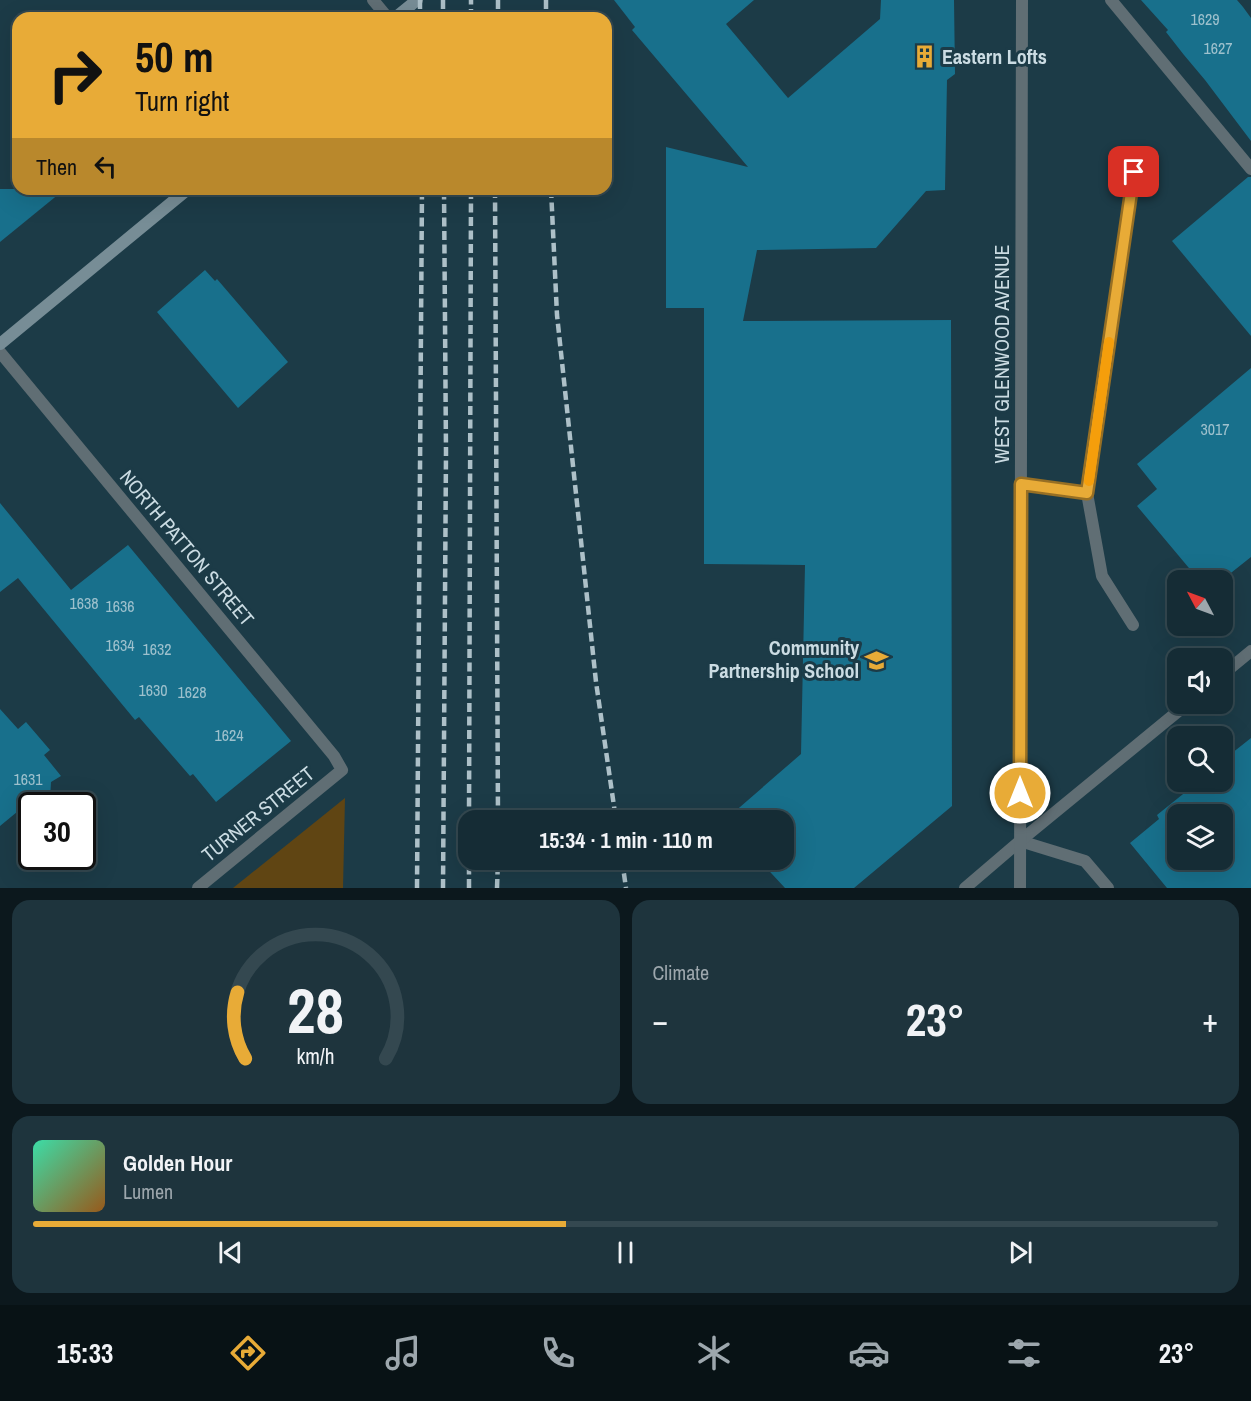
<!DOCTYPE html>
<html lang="en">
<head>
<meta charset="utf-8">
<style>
  :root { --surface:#152c35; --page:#1e343d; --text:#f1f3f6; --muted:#9da7ad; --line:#344850; --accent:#e8ab37 }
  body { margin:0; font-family:"Archivo Narrow",sans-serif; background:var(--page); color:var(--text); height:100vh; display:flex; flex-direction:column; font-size:22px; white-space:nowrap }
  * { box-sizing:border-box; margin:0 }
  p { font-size:20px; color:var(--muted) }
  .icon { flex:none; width:33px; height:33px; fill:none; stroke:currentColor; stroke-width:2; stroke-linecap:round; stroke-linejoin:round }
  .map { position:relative; height:888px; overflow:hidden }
  .sheet { display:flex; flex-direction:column; gap:12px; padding:12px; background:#0c181d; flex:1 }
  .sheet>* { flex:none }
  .banner { position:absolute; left:12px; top:12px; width:600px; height:183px; border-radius:18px; box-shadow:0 6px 24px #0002,0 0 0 2px var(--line); background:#e8ab37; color:#111; overflow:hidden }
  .needle { width:39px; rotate:311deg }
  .fabs { position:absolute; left:1167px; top:570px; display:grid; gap:12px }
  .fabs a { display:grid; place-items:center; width:66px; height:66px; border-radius:12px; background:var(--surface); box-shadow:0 6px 24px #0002,0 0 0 2px var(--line); font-size:30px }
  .speed { position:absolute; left:18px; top:792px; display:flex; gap:12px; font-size:30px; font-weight:700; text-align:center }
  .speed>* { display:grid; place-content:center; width:78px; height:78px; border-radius:50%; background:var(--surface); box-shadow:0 6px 24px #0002,0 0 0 2px var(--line); line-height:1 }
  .speed .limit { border:3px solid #111; border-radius:9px; background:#fff; color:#111 }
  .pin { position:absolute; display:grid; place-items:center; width:51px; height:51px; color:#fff; margin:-26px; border-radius:12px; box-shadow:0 3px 9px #0006 }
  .me { position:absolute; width:66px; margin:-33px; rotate:0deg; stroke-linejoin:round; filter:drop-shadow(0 0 4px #0008) }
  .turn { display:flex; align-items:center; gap:21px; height:126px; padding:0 24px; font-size:27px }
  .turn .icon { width:78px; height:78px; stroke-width:2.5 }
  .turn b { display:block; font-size:42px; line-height:51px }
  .then { display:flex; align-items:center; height:57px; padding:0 24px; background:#0003; gap:12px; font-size:22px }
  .big { font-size:45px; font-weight:700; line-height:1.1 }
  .sheet .widget { flex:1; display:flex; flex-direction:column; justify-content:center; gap:9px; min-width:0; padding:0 21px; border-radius:18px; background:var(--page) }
  .sheet .dial { align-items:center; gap:0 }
  .dial svg { height:156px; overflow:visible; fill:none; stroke:var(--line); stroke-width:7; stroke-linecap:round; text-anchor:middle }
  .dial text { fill:var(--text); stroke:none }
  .song { display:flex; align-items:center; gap:18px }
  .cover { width:72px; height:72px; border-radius:9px; background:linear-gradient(135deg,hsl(160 70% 55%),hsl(30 70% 35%)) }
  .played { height:6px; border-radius:3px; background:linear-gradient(90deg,var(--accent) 45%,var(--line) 45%) }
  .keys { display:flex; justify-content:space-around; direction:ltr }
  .heat { display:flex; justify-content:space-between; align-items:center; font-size:33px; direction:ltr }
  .sheet .tiles { flex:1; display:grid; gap:12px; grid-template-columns:1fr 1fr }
  .widget:last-child { grid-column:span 2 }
  .trip { position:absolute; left:458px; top:810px; width:336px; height:60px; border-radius:18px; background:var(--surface); box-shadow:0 6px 24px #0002,0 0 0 2px var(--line); font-weight:700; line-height:60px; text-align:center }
  .dock { display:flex; height:96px; justify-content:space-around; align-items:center; background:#081215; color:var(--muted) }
  .dock .icon { width:42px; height:42px }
  .dock .active { color:var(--accent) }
  .dock b { font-size:27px; color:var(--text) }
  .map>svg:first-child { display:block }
  .green { fill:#604513 }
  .building { fill:#18708c; fill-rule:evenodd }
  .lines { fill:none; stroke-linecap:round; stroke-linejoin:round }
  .lane { stroke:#606e74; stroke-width:12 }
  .street { stroke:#606e74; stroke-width:12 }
  .secondary { stroke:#778d96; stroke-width:12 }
  .rail { stroke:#adc0c8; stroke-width:4.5; stroke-dasharray:9 4.5; stroke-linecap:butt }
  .route-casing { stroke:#976f24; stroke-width:15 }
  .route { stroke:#e8ab37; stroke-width:10 }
  .slow { stroke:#f59e0b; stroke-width:10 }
  .labels { text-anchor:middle; stroke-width:6; stroke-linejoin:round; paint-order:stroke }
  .number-label { font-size:16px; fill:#9ec1cd }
  .poi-label { font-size:20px; font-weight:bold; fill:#cbdce3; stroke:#1c3b47; text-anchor:start }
  .street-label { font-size:20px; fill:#cbdce3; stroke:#1c3b47 }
</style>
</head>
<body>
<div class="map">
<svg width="1251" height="888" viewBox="0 0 1251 888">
  <rect width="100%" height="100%" fill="#1c3b47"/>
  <!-- green -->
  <polygon class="green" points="345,798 343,888 233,888"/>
  <!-- building -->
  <g class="building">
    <polygon points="614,0 754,0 726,24 788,98 880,19 881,0 954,0 955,74 947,80 945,190 926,191 876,248 757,250 743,321 951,320 952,806 854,888 785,888 759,860 783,860 783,820 725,820 801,754 805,565 704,564 704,308 666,308 666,147 748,167 632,30 635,27"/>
    <polygon points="1141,0 1237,0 1243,7 1251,18 1251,141 1205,80 1184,55 1166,32 1168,30"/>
    <polygon points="1248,177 1251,177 1251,336 1172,241"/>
    <polygon points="0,189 65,189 0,242"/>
    <polygon points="205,270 215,281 217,279 288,362 238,408 157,312"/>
    <polygon points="1251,368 1251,557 1222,580 1199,580 1137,506 1157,489 1137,464"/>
    <polygon points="0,503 71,590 128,545 291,741 216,802 193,774 190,776 139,717 135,720 18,578 0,592"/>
    <polygon points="0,709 18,729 26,722 50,750 44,755 61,776 51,782 50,800 34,798 0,826"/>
    <path d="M1251,738V888H1167L1130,843L1159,819L1157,815L1198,782H1222V761ZM1178,814H1222V860H1178Z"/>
  </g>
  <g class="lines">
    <!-- lane -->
    <g class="lane">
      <polyline points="1021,484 1087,493"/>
      <polyline points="1133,625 1102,576 1087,493 1134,172"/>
    </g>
    <!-- street -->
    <g class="street">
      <polyline points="373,0 388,18"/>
      <polyline points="1111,0 1251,169"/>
      <polyline points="0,352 334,756 342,770 198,888"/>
      <polyline points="1222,675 1251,651"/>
      <polyline points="1020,841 1085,861 1108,888"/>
      <polyline points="965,888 1020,841 1187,704"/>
      <polyline points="1020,888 1022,0"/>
    </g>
    <!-- secondary -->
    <g class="secondary">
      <polyline points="395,18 417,0"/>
      <polyline points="0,344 188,189"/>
    </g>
    <!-- rail -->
    <g class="rail">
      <polyline points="420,0 420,18"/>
      <polyline points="443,0 443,18"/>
      <polyline points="498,0 498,18"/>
      <polyline points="546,0 546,18"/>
      <polyline points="471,18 471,0"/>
      <polyline points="495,189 498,820"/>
      <polyline points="551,189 557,315 596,682 616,820"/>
      <polyline points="469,820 471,189"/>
      <polyline points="622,860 626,888"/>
      <polyline points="417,888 422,189"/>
      <polyline points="443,888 446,452 444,189"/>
      <polyline points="469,888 469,860"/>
      <polyline points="497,888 498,860"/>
    </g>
  </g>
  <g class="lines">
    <defs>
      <polyline id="route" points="1020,793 1021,484 1087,493 1134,172"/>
    </defs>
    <!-- route casing -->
    <use href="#route" class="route-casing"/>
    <!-- route -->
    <use href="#route" class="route"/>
    <!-- slow -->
    <polyline class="slow" points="1089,481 1109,342"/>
  </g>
  <!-- icons -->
  <defs>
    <symbol id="building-bare" viewBox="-9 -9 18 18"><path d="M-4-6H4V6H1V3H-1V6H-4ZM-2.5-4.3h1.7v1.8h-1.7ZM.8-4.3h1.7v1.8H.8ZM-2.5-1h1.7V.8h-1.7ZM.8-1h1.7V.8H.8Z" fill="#e8ab37" stroke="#1c3b47" stroke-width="2.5" paint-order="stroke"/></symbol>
    <symbol id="school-bare" viewBox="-9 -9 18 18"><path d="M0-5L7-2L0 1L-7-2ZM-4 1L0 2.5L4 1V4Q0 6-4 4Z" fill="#e8ab37" stroke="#1c3b47" stroke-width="2.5" paint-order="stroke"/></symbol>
  </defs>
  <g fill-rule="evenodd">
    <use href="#building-bare" x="908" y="40" width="33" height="33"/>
    <use href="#school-bare" x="860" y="644" width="33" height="33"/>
  </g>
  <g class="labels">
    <!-- number labels -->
    <g class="number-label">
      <text x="1205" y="25">1629</text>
      <text x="1218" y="54">1627</text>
      <text x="1215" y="435">3017</text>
      <text x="84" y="609">1638</text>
      <text x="120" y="612">1636</text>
      <text x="120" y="651">1634</text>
      <text x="157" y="655">1632</text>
      <text x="153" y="696">1630</text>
      <text x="192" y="698">1628</text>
      <text x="229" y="741">1624</text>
      <text x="28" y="785">1631</text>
    </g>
    <!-- poi labels -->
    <g class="poi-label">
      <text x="942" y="64">Eastern Lofts</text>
      <text x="859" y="655" text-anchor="end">Community<tspan x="859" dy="23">Partnership School</tspan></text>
    </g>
    <!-- street labels -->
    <g class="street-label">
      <text transform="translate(1002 354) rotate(-90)" y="7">WEST GLENWOOD AVENUE</text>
      <text transform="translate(187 548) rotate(50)" y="7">NORTH PATTON STREET</text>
      <text transform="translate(258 814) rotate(-39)" y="7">TURNER STREET</text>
    </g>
  </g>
</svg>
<div class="fabs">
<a><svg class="needle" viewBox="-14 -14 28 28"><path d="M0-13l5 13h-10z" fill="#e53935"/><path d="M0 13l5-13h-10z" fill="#9da7ad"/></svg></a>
<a><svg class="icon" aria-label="sound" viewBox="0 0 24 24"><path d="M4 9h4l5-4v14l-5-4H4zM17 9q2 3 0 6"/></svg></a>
<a><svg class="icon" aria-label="search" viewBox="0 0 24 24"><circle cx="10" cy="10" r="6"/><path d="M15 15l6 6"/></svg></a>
<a><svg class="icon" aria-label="layers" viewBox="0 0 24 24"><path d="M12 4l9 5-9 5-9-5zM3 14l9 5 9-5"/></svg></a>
</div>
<div class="speed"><div class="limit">30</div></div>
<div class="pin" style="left:1134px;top:172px;background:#d93025"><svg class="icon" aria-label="arrive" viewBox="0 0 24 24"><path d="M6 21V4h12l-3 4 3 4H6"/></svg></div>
<svg class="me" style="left:1020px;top:793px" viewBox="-20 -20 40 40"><circle r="17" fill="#e8ab37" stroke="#fff" stroke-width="3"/><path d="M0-11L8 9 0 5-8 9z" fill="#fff"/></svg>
<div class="trip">15:34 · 1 min · 110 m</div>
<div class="banner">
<div class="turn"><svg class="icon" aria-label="right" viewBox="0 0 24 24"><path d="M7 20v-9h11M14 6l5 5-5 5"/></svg><div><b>50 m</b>Turn right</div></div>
<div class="then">Then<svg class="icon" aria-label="left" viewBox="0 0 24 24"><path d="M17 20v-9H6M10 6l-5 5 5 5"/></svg></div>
</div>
</div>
<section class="sheet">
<div class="tiles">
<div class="widget dial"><svg viewBox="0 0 100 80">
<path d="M14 69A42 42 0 1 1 86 69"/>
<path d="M14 69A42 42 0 0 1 10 35" stroke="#e8ab37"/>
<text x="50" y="56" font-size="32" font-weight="700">28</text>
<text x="50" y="72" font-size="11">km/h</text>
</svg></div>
<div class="widget"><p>Climate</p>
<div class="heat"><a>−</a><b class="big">23°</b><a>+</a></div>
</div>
<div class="widget">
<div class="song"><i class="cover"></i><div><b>Golden Hour</b><p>Lumen</p></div></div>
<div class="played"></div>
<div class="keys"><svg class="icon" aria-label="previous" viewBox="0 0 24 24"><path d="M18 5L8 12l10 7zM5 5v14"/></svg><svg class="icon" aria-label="pause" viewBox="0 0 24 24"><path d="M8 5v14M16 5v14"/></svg><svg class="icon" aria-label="next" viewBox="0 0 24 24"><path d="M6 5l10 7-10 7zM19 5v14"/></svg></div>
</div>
</div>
</section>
<nav class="dock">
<b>15:33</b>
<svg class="icon active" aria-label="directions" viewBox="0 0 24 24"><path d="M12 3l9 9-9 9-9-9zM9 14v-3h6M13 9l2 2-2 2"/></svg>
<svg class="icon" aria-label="music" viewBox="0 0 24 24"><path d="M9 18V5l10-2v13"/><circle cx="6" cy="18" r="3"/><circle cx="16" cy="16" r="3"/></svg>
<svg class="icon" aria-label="phone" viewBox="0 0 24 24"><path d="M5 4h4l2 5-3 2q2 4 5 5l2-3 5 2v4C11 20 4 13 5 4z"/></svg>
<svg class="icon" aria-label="climate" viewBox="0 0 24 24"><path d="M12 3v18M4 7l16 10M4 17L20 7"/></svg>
<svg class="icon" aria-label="car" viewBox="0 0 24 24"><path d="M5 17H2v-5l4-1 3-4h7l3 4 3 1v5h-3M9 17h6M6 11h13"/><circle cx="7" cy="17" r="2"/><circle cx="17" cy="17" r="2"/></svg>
<svg class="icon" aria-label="filters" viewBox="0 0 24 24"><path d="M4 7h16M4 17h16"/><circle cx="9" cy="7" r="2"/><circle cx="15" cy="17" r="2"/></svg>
<b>23°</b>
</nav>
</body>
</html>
